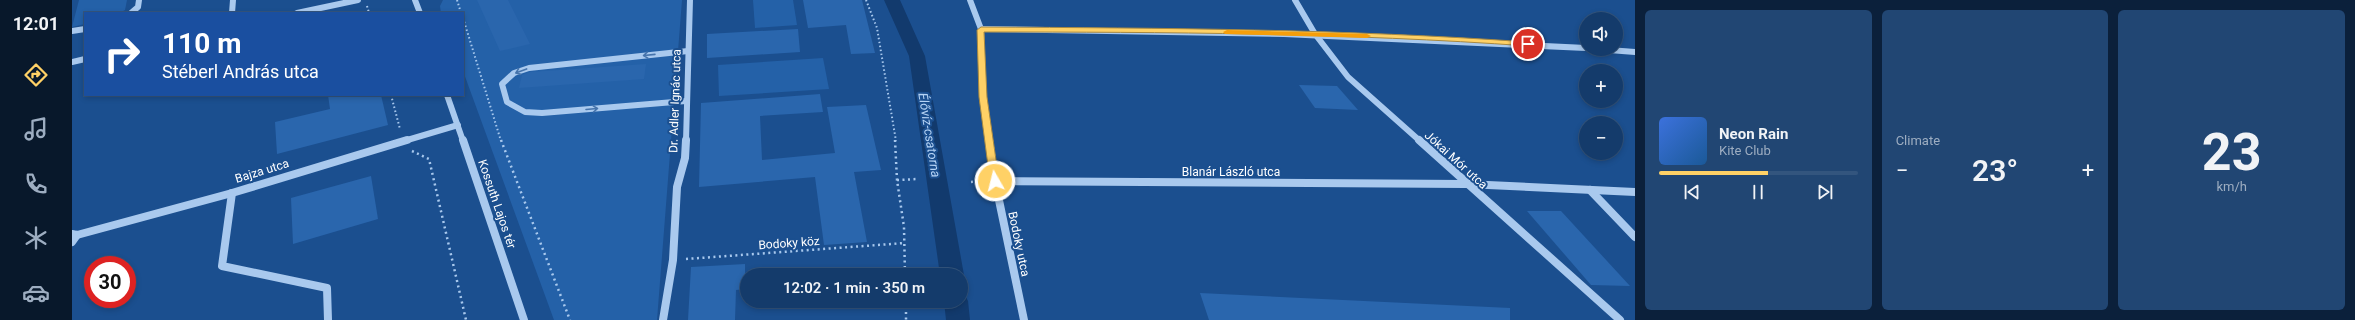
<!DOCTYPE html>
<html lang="en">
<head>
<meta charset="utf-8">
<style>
  :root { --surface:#143b6b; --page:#214673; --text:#f1f3f6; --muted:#9dadc1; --line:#33557e; --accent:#ffd166 }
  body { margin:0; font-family:Roboto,sans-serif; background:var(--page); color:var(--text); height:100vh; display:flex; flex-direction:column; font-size:15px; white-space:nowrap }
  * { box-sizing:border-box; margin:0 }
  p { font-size:13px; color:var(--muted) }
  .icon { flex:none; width:22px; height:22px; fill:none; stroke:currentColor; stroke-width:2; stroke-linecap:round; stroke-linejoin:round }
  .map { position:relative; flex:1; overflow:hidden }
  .side { display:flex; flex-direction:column; gap:10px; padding:10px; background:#0b203b; width:720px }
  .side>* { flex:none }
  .banner { position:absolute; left:12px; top:12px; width:380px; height:84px; border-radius:0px; box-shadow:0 2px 6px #0003,0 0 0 1px var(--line); background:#1a4fa0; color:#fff; overflow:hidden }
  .tools { position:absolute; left:1507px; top:12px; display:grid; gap:8px }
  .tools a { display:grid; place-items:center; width:44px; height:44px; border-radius:50%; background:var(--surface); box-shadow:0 2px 6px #0003,0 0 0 1px var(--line); font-size:20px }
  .speed { position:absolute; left:12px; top:256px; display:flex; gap:8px; font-size:20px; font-weight:700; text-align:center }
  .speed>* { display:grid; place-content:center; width:52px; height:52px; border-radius:50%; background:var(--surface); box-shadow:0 2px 6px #0003,0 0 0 1px var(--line); line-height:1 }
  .speed .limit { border:6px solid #d22; background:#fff; color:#111 }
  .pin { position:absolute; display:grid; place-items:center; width:34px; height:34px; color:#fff; margin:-17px; border:2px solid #fff; border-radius:50%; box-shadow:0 1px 4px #0007 }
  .me { position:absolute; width:44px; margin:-22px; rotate:352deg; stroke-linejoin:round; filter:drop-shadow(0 0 3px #0008) }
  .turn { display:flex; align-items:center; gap:14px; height:84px; padding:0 12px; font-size:18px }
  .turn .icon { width:52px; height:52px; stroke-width:2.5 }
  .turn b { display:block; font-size:28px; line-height:34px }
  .big { font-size:30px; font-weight:600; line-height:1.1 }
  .side .card { flex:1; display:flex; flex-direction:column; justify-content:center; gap:6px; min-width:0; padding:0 14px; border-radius:6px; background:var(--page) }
  .side .dial { align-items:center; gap:0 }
  .dial b { font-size:52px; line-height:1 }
  .song { display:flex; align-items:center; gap:12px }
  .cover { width:48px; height:48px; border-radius:6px; background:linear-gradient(135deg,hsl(220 70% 55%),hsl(210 70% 35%)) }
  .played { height:4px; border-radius:2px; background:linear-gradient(90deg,var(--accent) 55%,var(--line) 55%) }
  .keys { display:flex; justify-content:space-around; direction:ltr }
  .heat { display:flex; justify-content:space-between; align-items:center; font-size:22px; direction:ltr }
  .side .tiles { flex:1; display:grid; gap:10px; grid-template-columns:repeat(3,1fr) }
  .trip { position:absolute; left:668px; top:268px; width:228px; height:40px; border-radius:20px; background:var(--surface); box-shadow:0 2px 6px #0003,0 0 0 1px var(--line); font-weight:600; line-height:40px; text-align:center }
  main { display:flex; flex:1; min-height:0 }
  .menu { display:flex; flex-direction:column; width:72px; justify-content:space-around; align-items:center; background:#08182b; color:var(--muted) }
  .menu .icon { width:28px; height:28px }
  .menu .selected { color:var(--accent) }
  .menu b { font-size:18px; color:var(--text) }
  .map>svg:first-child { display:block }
  .green { fill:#2461a8 }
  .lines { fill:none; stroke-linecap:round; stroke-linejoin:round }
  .canal { fill:#123a6d; fill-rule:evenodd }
  .building { fill:#2a66ad }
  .path-far1 { stroke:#a9c9ee; stroke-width:2; stroke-dasharray:1.5 2.5; stroke-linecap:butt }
  .path { stroke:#a9c9ee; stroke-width:2.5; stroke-dasharray:2 3.5; stroke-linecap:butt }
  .minor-far1 { stroke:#a9c9ee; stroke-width:6 }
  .minor { stroke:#a9c9ee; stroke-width:8 }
  .oneway { stroke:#4674ac }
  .route { fill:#ffd166; stroke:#a68842 }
  .slow { fill:#f59e0b }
  .labels { text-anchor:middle; stroke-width:4; stroke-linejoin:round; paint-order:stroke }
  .street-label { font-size:12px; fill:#fff; stroke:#1b4f8f }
  .water-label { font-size:13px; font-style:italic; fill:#b5d3f5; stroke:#1b4f8f }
</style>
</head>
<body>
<main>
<nav class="menu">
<b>12:01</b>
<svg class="icon selected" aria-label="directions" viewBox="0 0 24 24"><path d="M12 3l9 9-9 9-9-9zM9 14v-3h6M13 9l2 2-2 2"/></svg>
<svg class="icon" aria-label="music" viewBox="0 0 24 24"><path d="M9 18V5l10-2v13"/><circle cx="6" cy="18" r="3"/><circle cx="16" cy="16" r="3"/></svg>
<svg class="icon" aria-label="phone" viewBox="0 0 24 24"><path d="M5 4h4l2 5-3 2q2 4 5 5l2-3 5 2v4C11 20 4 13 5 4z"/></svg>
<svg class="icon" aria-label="climate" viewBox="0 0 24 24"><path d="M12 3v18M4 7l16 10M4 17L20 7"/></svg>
<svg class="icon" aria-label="car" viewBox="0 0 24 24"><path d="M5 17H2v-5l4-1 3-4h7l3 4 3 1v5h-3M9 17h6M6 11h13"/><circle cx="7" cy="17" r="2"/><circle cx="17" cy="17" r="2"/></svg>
</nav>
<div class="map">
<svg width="1563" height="320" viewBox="0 0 1563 320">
  <rect width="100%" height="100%" fill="#1b4f8f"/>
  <!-- green -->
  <g class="green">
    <polygon points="7,0 55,0 53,10 47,13 13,13 13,24 0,27"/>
    <polygon points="371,0 610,0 585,320 482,320 391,71 391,13 369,13 368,6"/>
    <polygon points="681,0 721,0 725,25 683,28"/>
    <polygon points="751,58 757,89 647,96 646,65"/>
  </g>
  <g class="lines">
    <!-- canal -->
    <g class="canal">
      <polygon points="812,0 828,0 853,56 892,275 889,280 889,275 868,275 837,56"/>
      <polygon points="889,294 893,295 896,301 898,320 874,320 872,301 889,301"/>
    </g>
  </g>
  <!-- building -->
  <g class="building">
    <polygon points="405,0 436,0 458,44 428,51"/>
    <polygon points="731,0 790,0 803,53 779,54 774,25 736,28"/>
    <polygon points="726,29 728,52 635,58 635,34"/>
    <polygon points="574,64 572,79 447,88 450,75 458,72"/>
    <polygon points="1227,85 1265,86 1286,110 1243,108"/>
    <polygon points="748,94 751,112 688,116 690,160 763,153 755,107 794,105 809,170 782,172 795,242 752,245 743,177 627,187 629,103"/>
    <polygon points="256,95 309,95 316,125 205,154 203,122 258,109"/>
    <polygon points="299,176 306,219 221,244 219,198"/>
    <polygon points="1455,211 1489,211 1558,286 1519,285"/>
    <polygon points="673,264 673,289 664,290 663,320 616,320 619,267"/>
    <polygon points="1128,293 1438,308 1438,320 1137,320"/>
  </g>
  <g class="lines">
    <!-- path-far1 -->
    <g class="path-far1">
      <polyline points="385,0 389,13"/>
      <polyline points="794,0 805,28 824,141"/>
      <polyline points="295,6 297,13"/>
      <polyline points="391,18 429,141"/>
      <polyline points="319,95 328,129"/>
    </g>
    <!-- path -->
    <g class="path">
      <polyline points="429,140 498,320"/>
      <polyline points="823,140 825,180 832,227 833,275"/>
      <polyline points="340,151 357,159 394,320"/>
      <polyline points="825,180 846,179"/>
      <polyline points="899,182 910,181"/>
      <polyline points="614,259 833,243"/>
      <polyline points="834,301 834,320"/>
    </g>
    <!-- minor-far1 -->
    <g class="minor-far1">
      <polyline points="343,0 348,13"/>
      <polyline points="898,0 909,29 911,97 917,141"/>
      <polyline points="1223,0 1243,34 1276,77 1348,141"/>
      <polyline points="59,13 66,7 67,0"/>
      <polyline points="160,13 161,0"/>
      <polyline points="225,13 286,0"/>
      <polyline points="909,29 1212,34 1514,48"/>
      <polyline points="0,31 13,29"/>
      <polyline points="1524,49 1563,52"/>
      <polyline points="0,62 13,59"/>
      <polyline points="375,95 391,141"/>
      <polyline points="614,101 470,113 453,112 435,102 430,84 442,73 457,68 616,51"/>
      <polyline points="332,141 386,125"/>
      <polyline points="614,141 618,0"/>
    </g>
    <!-- minor -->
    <g class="minor">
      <polyline points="391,140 452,320"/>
      <polyline points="917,140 923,181 952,320"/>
      <polyline points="1347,140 1548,320"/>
      <polyline points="923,181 1394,184 1563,192"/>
      <polyline points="1518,190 1563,237"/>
      <polyline points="160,193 150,266 255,288 256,320"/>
      <polyline points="0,234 5,235 160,193 335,140"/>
      <polyline points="0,242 5,235"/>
      <polyline points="591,320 601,260 605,187 613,158 614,140"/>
    </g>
  </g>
  <!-- one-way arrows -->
  <defs><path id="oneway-shaft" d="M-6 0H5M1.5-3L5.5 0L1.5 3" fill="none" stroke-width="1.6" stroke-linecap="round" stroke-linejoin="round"/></defs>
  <g class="oneway">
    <use href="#oneway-shaft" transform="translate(577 55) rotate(174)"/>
    <use href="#oneway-shaft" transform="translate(449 71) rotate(160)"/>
    <use href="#oneway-shaft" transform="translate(520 109) rotate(-5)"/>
  </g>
  <!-- route -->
  <path class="route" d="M909,27C1091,28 1274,29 1456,42L1460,44L1456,46C1276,33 1094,32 912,32L915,97L927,181L923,184L918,181L907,97L905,30Z"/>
  <!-- slow -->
  <polygon class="slow" points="1155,30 1295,34 1299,36 1295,38 1153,34 1151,32"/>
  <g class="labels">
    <!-- street labels -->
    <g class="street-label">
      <text transform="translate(603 101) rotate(-88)" y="4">Dr. Adler Ignác utca</text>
      <text transform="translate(1384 160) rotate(42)" y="4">Jókai Mór utca</text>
      <text transform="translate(190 171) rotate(-17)" y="4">Bajza utca</text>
      <text x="1159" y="176">Blanár László utca</text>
      <text transform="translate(425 204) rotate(71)" y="4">Kossuth Lajos tér</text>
      <text transform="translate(717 243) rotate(-4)" y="4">Bodoky köz</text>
      <text transform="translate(947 244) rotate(78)" y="4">Bodoky utca</text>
    </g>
    <!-- water labels -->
    <g class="water-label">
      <text transform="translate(858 135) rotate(81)" y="5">Élővíz-csatorna</text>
    </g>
  </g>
</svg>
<div class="tools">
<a><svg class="icon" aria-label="sound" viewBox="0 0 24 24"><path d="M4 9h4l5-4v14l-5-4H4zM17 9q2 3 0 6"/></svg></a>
<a>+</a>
<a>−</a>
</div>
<div class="speed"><div class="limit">30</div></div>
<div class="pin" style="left:1456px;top:44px;background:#d93025"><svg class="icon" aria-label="arrive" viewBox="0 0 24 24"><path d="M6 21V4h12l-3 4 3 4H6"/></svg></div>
<svg class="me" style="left:923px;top:181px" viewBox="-20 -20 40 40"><circle r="17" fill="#ffd166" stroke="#fff" stroke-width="3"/><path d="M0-11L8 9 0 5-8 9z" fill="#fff"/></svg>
<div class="trip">12:02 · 1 min · 350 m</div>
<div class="banner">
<div class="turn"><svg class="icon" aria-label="right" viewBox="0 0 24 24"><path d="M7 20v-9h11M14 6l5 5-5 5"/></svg><div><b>110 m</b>Stéberl András utca</div></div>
</div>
</div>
<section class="side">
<div class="tiles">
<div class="card">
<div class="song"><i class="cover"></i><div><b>Neon Rain</b><p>Kite Club</p></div></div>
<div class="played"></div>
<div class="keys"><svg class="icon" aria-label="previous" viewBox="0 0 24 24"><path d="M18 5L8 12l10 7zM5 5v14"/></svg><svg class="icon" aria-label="pause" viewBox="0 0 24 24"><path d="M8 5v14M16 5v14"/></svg><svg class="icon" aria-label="next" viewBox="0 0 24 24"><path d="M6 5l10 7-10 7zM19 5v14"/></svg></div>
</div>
<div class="card"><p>Climate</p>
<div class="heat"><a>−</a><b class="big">23°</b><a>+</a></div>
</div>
<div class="card dial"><b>23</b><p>km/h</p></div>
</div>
</section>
</main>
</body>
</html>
